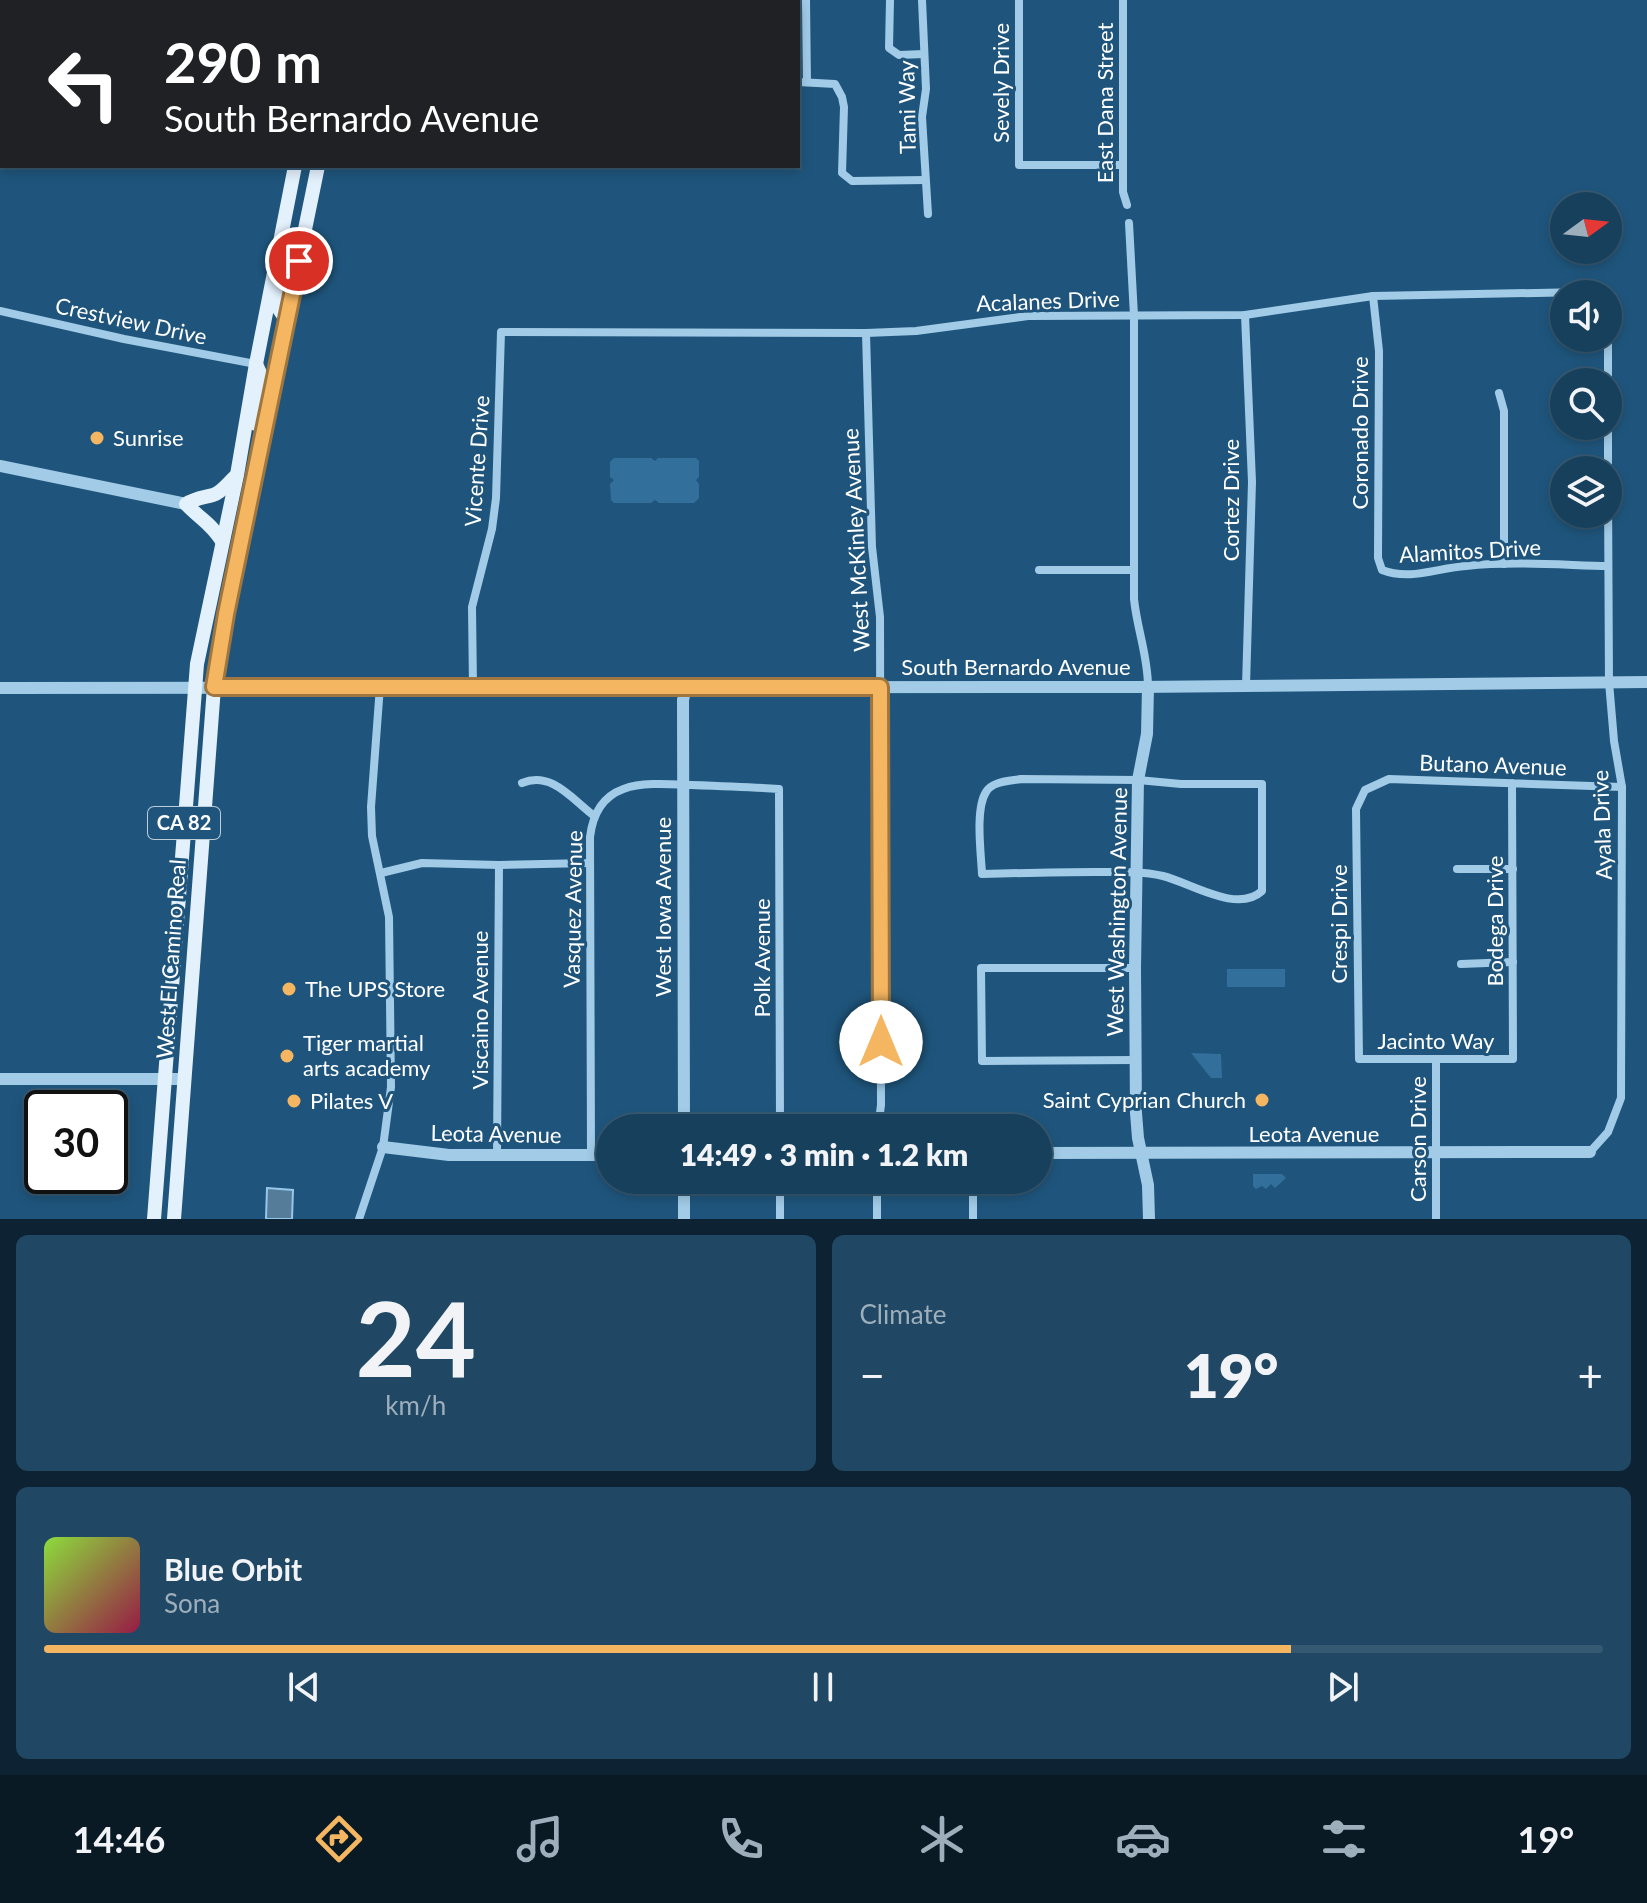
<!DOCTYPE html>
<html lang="en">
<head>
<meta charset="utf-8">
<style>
  :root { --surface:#17405d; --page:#204763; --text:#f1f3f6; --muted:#9eafbc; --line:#365972; --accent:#f5b661 }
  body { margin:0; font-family:Lato,sans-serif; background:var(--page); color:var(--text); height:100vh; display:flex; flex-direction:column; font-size:30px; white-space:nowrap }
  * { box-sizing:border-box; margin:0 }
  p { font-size:26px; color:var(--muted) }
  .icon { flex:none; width:44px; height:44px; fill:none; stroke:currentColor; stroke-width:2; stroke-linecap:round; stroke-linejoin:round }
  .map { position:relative; height:1219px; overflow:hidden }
  .sheet { display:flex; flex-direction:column; gap:16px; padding:16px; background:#0d2333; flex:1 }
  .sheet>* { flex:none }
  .hud { position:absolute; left:0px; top:0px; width:800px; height:168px; box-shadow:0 4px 12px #0003,0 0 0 2px var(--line); background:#202124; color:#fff; overflow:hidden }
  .needle { width:52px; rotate:75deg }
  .fabs { position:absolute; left:1550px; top:192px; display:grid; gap:16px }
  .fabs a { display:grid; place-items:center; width:72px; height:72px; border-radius:50%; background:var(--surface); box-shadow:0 4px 12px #0003,0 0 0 2px var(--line); font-size:40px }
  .speed { position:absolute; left:24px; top:1090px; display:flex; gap:16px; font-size:40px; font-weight:700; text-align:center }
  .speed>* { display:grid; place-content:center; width:104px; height:104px; border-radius:50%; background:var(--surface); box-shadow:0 4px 12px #0003,0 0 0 2px var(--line); line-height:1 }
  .speed .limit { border:4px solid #111; border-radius:12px; background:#fff; color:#111 }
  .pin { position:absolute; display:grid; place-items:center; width:68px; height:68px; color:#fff; margin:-34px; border:4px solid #fff; border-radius:50%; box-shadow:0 2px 8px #0007 }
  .me { position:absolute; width:88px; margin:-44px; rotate:0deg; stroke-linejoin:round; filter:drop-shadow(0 0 6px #0008) }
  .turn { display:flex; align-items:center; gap:28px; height:168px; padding:0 32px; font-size:36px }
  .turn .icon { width:104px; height:104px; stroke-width:2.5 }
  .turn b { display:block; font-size:56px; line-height:68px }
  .big { font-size:60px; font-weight:800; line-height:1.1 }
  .sheet .widget { flex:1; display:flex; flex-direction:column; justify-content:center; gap:12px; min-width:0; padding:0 28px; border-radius:12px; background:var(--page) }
  .sheet .dial { align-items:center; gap:0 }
  .dial b { font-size:104px; line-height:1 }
  .song { display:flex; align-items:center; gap:24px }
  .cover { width:96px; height:96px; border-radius:12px; background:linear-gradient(135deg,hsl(90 70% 55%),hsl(340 70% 35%)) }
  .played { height:8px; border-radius:4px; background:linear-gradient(90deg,var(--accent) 80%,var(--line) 80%) }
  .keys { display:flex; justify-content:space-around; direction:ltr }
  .heat { display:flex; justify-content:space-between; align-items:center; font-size:44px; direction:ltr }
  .sheet .tiles { flex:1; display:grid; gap:16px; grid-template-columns:1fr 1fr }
  .widget:last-child { grid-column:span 2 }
  .trip { position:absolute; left:596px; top:1114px; width:456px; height:80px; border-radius:40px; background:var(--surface); box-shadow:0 4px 12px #0003,0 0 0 2px var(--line); font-weight:800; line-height:80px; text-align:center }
  .dock { display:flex; height:128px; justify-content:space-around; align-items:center; background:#091a25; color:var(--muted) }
  .dock .icon { width:56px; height:56px }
  .dock .active { color:var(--accent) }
  .dock b { font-size:36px; color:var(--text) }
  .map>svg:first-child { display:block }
  .green { fill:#326f9b }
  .water { fill:#557c99; stroke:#95c7e8; stroke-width:2 }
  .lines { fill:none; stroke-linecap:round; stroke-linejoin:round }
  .minor { stroke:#a1cbe7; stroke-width:8 }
  .tertiary { stroke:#a1cbe7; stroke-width:12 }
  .primary { stroke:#e3f1fd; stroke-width:14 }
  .route-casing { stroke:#9f763f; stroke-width:20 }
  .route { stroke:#f5b661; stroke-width:14 }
  .poi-dot { fill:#f5b661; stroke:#1f557c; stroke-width:3 }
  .labels { text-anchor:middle; stroke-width:6; stroke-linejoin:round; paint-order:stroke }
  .shield { fill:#1f557c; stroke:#bcccd8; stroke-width:2 }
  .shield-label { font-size:20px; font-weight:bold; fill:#fff }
  .street-label { font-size:22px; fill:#fff; stroke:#1f557c }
  .poi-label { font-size:22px; fill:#fff; stroke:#1f557c; text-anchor:start }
</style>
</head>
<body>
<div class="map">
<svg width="1647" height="1219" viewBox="0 0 1647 1219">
  <rect width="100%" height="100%" fill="#1f557c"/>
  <!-- green -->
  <g class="green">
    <polygon points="614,458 651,458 655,461 658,458 696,458 699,461 699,477 696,480 699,484 699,498 694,503 659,503 655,500 651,503 614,503 611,500 610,484 614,480 610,477 610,462"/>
    <rect x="1227" y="969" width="58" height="18"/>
    <polygon points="1191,1053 1221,1054 1222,1078 1211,1078"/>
    <polygon points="1253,1174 1282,1174 1286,1178 1275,1188 1271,1184 1266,1189 1262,1186 1256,1189 1253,1186"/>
  </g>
  <!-- water -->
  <polygon class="water" points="267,1188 293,1190 292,1219 266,1219"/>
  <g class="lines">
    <!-- minor -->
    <g class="minor">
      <polyline points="806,0 807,82"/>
      <polyline points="890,0 889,48 899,55 924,54"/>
      <polyline points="922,0 926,89 922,117 928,214"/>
      <polyline points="1019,0 1019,165 1123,165"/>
      <polyline points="1123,0 1123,192 1127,205"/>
      <polyline points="163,2 163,0"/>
      <polyline points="544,2 544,0"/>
      <polyline points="798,82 835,84 842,97 844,107 842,173 852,181 925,180"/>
      <polyline points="0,141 2,141"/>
      <path d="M1129,223L1134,316V599C1137,629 1148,656 1148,687"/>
      <path d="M1373,296L1379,351L1378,558L1382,570C1410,581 1437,568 1466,566C1513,561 1561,565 1608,566"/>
      <polyline points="0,311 124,339 256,364"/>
      <polyline points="1245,315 1252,482 1246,686"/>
      <polyline points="866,333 872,547 880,617 881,1105 878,1128"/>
      <polyline points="1608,338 1608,382"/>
      <polyline points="1499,393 1504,411 1504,564"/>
      <polyline points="1608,426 1608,470"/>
      <polyline points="1039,570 1133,570"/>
      <polyline points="473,687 472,607 492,529 496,498 501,332 866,333 916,331 1028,316 1245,315 1373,296 1584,292 1596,294"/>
      <path d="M1021,779L1138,780L1181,784H1262V891C1237,914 1191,883 1163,876C1140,871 1117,872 1094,872C1057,872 1019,873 982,874C981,853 975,809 986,792C992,781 1010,781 1021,779Z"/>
      <path d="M522,783C551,771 571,798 593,815"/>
      <polyline points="1512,783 1513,1059 1359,1059 1356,809 1365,790 1389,779 1622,787"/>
      <polyline points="1457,869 1513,869"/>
      <polyline points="381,873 422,863 499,865 589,863"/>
      <polyline points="1461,964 1513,962"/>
      <polyline points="1135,968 981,968 982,1061 1136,1060"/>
      <polyline points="1590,1152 1608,1132 1621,1098 1622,787 1614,741 1609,682 1608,489"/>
      <polyline points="497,1155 499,865"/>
      <path d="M591,1155L590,837C597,778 645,783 691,785C721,786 750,787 779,789L780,1128"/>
      <polyline points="780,1180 780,1219"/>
      <polyline points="359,1219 383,1147 391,1087 389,917 372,836 371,807 380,686"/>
      <polyline points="877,1219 877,1180"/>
      <polyline points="973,1219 973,1180"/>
      <polyline points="1436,1219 1436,1059"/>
    </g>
    <!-- tertiary -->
    <g class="tertiary">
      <polyline points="254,0 264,2"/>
      <polyline points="0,466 186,504"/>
      <polyline points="1148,687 1147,734 1138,780 1135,968 1136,1113 1138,1138 1148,1185 1149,1219"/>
      <polyline points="0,688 1137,687 1647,682"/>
      <polyline points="0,1079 184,1079"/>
      <polyline points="684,1128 683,700 686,687"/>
      <polyline points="383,1147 449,1155 610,1155"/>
      <polyline points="1038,1153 1590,1152"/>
      <polyline points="684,1180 684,1219"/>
    </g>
    <!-- primary -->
    <g class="primary">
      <polyline points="325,2 326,0"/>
      <polyline points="350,2 350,0"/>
      <polyline points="286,267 279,309 287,321"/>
      <polyline points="256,364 264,382 256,424"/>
      <path d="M222,541C210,522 200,519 186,504C196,498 202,498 213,495C221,493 229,482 235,477"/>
      <polyline points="154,1219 197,664 237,475 256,364 295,166"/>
      <polyline points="174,1219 214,687 226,614 318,166"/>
    </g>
  </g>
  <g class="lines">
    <defs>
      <polyline id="route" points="299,261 226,614 214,687 880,687 881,1042"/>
    </defs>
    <!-- route casing -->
    <use href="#route" class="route-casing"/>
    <!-- route -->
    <use href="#route" class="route"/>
  </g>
  <!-- markers -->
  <g class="poi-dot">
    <circle cx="97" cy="438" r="8"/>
    <circle cx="289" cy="989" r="8"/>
    <circle cx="287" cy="1056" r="8"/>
    <circle cx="1262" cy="1100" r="8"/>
    <circle cx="294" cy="1101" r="8"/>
  </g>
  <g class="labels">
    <!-- shield labels -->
    <rect class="shield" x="148" y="807" width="72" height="32" rx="6"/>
    <g class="shield-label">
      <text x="184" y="830">CA 82</text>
    </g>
    <!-- street labels -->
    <g class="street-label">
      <text transform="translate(1001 83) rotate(-90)" y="8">Sevely Drive</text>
      <text transform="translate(1105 103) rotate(-90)" y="8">East Dana Street</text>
      <text transform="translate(907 107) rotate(-91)" y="8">Tami Way</text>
      <text transform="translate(1048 301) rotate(-2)" y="8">Acalanes Drive</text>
      <text transform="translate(131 321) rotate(12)" y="8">Crestview Drive</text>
      <text transform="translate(1360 433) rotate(-90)" y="8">Coronado Drive</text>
      <text transform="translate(477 461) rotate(-86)" y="8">Vicente Drive</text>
      <text transform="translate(1231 500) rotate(-90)" y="8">Cortez Drive</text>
      <text transform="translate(856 540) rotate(-93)" y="8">West McKinley Avenue</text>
      <text transform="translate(1470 551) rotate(-3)" y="8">Alamitos Drive</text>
      <text x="1016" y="675">South Bernardo Avenue</text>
      <text transform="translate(1493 765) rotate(2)" y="8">Butano Avenue</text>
      <text transform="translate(1602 825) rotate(-92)" y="8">Ayala Drive</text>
      <text transform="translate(663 907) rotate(-90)" y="8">West Iowa Avenue</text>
      <text transform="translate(573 909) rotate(-89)" y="8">Vasquez Avenue</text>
      <text transform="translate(1117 912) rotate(-89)" y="8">West Washington Avenue</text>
      <text transform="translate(1495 921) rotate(-90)" y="8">Bodega Drive</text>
      <text transform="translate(1339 924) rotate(-90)" y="8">Crespi Drive</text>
      <text transform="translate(762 958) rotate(-90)" y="8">Polk Avenue</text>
      <text transform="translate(171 959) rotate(-86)" y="8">West El Camino Real</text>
      <text transform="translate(480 1010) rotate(-90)" y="8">Viscaino Avenue</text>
      <text x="1436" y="1049">Jacinto Way</text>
      <text transform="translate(496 1134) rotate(1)" y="8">Leota Avenue</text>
      <text x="1314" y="1142">Leota Avenue</text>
      <text transform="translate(1418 1139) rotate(-90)" y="8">Carson Drive</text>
    </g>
    <!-- poi labels -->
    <g class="poi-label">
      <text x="113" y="446">Sunrise</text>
      <text x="305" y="997">The UPS Store</text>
      <text x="303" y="1051">Tiger martial<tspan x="303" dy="25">arts academy</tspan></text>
      <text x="1246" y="1108" text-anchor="end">Saint Cyprian Church</text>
      <text x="310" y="1109">Pilates V</text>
    </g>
  </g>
</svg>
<div class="fabs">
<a><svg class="needle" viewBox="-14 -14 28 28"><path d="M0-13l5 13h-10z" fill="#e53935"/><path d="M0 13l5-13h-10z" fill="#9eafbc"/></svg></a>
<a><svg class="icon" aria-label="sound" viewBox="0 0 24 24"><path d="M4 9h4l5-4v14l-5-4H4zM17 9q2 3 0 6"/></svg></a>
<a><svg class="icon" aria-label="search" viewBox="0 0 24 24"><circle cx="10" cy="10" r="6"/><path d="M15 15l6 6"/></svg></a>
<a><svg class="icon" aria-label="layers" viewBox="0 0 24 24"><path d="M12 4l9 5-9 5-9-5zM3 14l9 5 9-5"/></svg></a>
</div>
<div class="speed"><div class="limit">30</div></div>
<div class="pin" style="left:299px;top:261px;background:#d93025"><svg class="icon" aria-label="arrive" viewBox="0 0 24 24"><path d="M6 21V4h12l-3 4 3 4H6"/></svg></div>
<svg class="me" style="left:881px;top:1042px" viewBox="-20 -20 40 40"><circle r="19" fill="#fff"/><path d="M0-13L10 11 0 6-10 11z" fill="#f5b661"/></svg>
<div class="trip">14:49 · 3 min · 1.2 km</div>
<div class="hud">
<div class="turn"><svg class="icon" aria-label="left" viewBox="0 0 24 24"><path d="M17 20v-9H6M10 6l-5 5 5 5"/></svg><div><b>290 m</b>South Bernardo Avenue</div></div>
</div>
</div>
<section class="sheet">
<div class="tiles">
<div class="widget dial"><b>24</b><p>km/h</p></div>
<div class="widget"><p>Climate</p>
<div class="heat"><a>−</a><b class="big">19°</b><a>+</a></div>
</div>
<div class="widget">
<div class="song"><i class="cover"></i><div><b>Blue Orbit</b><p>Sona</p></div></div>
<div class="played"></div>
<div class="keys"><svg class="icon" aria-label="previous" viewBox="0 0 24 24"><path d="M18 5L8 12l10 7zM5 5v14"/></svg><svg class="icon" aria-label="pause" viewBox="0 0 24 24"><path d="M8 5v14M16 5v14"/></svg><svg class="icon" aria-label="next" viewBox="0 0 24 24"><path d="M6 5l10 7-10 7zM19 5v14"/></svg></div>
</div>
</div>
</section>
<nav class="dock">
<b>14:46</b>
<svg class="icon active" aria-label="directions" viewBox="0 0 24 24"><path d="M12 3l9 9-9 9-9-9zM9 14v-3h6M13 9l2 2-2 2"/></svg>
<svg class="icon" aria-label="music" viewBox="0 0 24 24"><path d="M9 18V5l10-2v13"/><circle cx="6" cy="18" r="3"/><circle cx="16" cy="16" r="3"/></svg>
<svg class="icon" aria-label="phone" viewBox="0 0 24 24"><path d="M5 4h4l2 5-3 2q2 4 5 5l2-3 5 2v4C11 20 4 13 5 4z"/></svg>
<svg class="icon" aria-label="climate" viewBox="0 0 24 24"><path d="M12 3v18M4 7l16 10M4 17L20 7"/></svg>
<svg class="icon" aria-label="car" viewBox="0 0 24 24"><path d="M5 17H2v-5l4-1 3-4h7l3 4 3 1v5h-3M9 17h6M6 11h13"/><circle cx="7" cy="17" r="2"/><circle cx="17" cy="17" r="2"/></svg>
<svg class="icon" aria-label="filters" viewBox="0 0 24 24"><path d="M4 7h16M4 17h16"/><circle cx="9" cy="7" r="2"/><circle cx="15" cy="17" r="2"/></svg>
<b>19°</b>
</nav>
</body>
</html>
